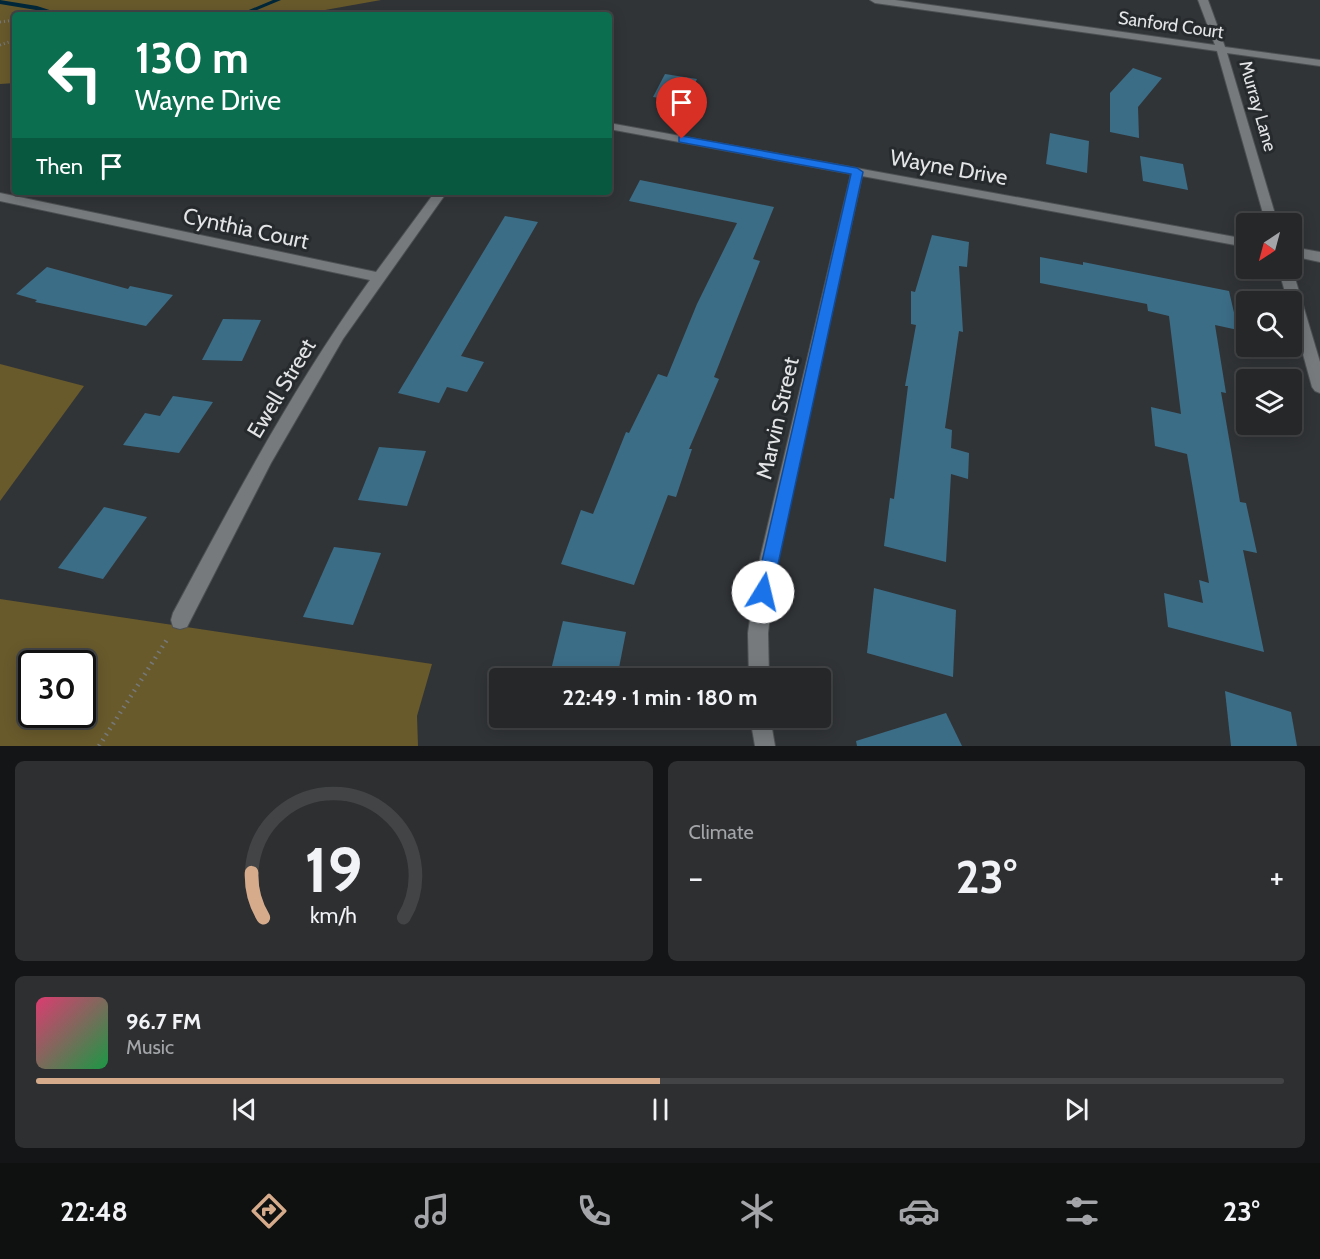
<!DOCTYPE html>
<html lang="en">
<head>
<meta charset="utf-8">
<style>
  :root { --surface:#252729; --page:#2d2f31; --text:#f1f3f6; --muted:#a3a5a8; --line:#424446; --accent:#d6ab8b }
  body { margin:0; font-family:Cabin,sans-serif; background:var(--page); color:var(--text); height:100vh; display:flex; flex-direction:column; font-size:22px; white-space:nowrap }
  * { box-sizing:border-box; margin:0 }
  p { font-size:20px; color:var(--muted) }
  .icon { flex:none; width:33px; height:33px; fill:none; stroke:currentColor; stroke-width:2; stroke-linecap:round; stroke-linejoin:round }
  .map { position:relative; height:746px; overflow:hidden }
  .details { display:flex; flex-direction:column; gap:15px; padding:15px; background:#141517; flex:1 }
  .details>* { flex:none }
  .banner { position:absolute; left:12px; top:12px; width:600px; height:183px; border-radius:6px; box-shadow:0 3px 15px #0003,0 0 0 2px var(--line); background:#0b6e4f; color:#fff; overflow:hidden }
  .needle { width:39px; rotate:216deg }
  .buttons { position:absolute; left:1236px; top:213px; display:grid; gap:12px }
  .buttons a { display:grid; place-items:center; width:66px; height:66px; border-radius:6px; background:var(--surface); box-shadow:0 3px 15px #0003,0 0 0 2px var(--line); font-size:30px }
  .speed { position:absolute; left:18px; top:650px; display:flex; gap:12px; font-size:30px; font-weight:700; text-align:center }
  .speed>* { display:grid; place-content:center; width:78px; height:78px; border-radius:50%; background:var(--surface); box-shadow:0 3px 15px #0003,0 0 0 2px var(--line); line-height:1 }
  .speed .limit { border:3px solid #111; border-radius:9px; background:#fff; color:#111 }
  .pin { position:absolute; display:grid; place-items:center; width:51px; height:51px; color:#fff; margin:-62px -26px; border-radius:50% 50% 50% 0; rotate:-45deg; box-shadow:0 0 6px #0007 }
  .pin .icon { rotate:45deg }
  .me { position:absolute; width:66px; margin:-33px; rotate:9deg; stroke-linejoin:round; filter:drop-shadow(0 0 4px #0008) }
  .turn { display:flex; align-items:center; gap:21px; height:126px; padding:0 24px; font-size:27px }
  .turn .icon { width:78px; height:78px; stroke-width:2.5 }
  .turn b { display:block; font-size:42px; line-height:51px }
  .then { display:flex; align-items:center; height:57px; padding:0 24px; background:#0003; gap:12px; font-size:22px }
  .big { font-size:45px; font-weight:700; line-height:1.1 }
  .details .widget { flex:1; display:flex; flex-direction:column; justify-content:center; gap:9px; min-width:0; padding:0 21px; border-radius:9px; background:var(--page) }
  .details .dial { align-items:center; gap:0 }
  .dial svg { height:156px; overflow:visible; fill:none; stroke:var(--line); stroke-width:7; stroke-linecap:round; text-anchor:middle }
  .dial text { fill:var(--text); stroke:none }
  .song { display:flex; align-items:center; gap:18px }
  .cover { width:72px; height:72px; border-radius:9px; background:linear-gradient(135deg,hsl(340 70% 55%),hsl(140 70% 35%)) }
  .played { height:6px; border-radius:3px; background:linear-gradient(90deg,var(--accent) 50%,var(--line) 50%) }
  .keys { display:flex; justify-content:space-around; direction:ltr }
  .heat { display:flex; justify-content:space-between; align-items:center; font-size:33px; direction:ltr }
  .details .tiles { flex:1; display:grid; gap:15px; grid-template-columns:1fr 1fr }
  .widget:last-child { grid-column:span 2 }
  .trip { position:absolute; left:489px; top:668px; width:342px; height:60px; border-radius:6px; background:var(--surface); box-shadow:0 3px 15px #0003,0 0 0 2px var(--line); font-weight:700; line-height:60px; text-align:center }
  .dock { display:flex; height:96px; justify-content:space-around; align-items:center; background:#0f1010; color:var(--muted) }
  .dock .icon { width:42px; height:42px }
  .dock .current { color:var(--accent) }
  .dock b { font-size:27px; color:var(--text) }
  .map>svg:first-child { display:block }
  .forest { fill:#695a2c; fill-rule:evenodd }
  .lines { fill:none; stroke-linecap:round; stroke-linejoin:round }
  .stream { fill:#01283a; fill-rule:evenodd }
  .building { fill:#3c6d87 }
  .minor-casing { stroke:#4d5052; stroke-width:2 }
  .path-far1 { stroke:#76797c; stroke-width:3; stroke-dasharray:1 3; stroke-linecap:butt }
  .path { stroke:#76797c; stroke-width:4.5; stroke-dasharray:1.5 5; stroke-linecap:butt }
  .minor { fill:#767a7d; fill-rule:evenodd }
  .route { fill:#1a73e8; stroke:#114b97; stroke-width:1.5 }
  .labels { text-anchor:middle; stroke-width:6; stroke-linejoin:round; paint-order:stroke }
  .far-street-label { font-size:18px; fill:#e2e4e6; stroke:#272a2d }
  .street-label { font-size:22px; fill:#e2e4e6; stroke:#272a2d }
</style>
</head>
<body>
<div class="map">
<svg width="1320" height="746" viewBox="0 0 1320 746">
  <rect width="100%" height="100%" fill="#313437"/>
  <!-- forest -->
  <g class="forest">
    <polygon points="0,0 381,0 297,15 15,15 15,83 0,84"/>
    <polygon points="0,364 84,386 0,501"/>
    <path d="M0,599L432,664L417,716L418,746H0ZM32,663H82V714H32Z"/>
  </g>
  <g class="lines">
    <!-- stream -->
    <g class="stream">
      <polygon points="0,0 37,6 65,15 56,15 36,10 0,4"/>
      <polygon points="273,0 281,0 245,15 237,15"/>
    </g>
  </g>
  <!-- building -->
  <g class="building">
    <polygon points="1133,68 1162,78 1138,107 1139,138 1110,132 1110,93"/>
    <polygon points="665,74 697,79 686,102 653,97"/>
    <polygon points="1050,133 1089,141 1087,173 1046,164"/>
    <polygon points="1140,156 1183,164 1188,190 1143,181"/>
    <polygon points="640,180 774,207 753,259 760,261 714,377 719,379 689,449 692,449 676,497 668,495 634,585 561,564 581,510 593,514 626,432 629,433 658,374 667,377 697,304 737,223 629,201"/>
    <polygon points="505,216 538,222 461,356 484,362 467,392 447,387 439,403 398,393"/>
    <polygon points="932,235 969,242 967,267 959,266 963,332 959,331 945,428 952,430 951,448 969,453 968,479 951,474 946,562 884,546 890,498 894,499 908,386 905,386 916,325 911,324 911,291 915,292"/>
    <polygon points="1040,257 1083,265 1083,262 1229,291 1238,330 1215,325 1226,393 1221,392 1240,502 1246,503 1257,553 1243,550 1264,652 1168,627 1164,593 1203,603 1199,580 1209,583 1187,454 1155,446 1151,407 1181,414 1169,316 1148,311 1147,304 1040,283"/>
    <polygon points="47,267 128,289 130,286 173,295 146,326 35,302 37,300 16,294"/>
    <polygon points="223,319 261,320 242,361 202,360"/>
    <polygon points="173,396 213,402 179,453 123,445 145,413 160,416"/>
    <polygon points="379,447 426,451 407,506 358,500"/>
    <polygon points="104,507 147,517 103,579 58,568"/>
    <polygon points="334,547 381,553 353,625 303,617"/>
    <polygon points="874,588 956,610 953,677 867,653"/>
    <polygon points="563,621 626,632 617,678 549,678"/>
    <polygon points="1225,691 1291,712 1297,746 1231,746"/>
    <polygon points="946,713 962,746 857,746 856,741"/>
  </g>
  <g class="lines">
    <defs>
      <g id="minor">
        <polygon points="870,0 895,0 1215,45 1198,0 1208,0 1225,47 1320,60 1320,66 1227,53 1278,224 1266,224 1217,51 875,3"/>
        <polygon points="609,123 1246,239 1246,247 862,176 775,571 768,633 769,678 749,678 748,633 757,571 851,174 609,129"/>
        <path d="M435,192H447L343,339L271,463L187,627L180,629L173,627L171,620L173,613C234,499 294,385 370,280L0,201V193L376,272Z"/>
        <polygon points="1292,247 1320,252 1320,262 1292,256"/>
        <polygon points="1278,268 1292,268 1320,362 1320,393 1315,391 1312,387 1292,314 1292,302 1288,302"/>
        <polygon points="750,717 770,717 775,746 755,746"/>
      </g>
    </defs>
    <!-- minor casing -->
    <use href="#minor" class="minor-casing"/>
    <!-- path-far1 -->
    <g class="path-far1">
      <polyline points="0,22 15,20"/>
      <polyline points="0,45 15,40"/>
    </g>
    <!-- path -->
    <polyline class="path" points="99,746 168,638"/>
    <!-- minor -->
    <use href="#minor" class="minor"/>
  </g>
  <!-- route -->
  <polygon class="route" points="682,136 857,168 863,172 772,592 769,598 763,600 757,598 755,592 851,174 679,142 679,137"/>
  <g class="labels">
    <!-- far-street labels -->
    <g class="far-street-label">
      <text transform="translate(1171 25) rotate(8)" y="6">Sanford Court</text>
      <text transform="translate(1258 106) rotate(74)" y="6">Murray Lane</text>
    </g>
    <!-- street labels -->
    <g class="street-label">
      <text transform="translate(949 167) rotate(10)" y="8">Wayne Drive</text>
      <text transform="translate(246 228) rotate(12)" y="8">Cynthia Court</text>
      <text transform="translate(281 388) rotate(-59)" y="8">Ewell Street</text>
      <text transform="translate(777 418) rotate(-77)" y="8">Marvin Street</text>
    </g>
  </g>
</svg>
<div class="buttons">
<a><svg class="needle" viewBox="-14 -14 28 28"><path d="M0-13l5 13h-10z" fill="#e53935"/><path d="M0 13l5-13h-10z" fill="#a3a5a8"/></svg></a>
<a><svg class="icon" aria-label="search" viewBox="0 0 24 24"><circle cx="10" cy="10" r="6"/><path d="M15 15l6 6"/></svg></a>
<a><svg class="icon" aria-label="layers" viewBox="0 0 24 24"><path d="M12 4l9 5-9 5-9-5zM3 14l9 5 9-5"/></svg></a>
</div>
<div class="speed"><div class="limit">30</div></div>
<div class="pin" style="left:682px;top:139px;background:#d93025"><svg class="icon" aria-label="arrive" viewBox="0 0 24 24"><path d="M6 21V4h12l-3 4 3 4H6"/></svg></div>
<svg class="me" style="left:763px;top:592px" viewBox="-20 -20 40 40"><circle r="19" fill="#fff"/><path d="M0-13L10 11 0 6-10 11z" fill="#1a73e8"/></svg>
<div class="trip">22:49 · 1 min · 180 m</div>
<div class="banner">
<div class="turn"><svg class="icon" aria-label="left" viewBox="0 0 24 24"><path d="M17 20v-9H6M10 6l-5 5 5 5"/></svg><div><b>130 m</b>Wayne Drive</div></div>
<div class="then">Then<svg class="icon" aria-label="arrive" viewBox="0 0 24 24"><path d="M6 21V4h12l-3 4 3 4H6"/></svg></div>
</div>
</div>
<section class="details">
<div class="tiles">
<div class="widget dial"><svg viewBox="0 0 100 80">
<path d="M14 69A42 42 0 1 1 86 69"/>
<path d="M14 69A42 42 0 0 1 8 46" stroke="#d6ab8b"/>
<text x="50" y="56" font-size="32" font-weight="700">19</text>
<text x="50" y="72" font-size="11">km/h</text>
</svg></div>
<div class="widget"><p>Climate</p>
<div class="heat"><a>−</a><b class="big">23°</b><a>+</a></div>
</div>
<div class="widget">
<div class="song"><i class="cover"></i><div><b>96.7 FM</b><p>Music</p></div></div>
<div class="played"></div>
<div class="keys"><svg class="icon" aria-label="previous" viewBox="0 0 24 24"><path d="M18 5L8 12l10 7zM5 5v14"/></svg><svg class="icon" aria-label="pause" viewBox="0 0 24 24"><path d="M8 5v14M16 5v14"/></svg><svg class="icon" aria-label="next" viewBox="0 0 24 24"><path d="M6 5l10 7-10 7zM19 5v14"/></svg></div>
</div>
</div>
</section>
<nav class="dock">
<b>22:48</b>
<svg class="icon current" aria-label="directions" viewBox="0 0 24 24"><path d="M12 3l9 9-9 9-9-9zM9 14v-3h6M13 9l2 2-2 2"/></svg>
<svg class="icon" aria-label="music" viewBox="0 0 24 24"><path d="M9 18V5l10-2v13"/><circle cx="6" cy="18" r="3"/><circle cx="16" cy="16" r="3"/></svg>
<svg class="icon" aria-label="phone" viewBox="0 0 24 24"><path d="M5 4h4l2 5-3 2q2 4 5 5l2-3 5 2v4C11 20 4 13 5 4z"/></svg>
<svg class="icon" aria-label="climate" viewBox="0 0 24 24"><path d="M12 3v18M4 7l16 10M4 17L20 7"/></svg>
<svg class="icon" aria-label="car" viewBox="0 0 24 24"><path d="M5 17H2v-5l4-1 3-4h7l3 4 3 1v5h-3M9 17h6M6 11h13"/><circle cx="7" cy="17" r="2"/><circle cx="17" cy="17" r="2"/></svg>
<svg class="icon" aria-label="filters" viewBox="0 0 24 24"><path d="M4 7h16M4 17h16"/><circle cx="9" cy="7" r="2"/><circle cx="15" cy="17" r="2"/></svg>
<b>23°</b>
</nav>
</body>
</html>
